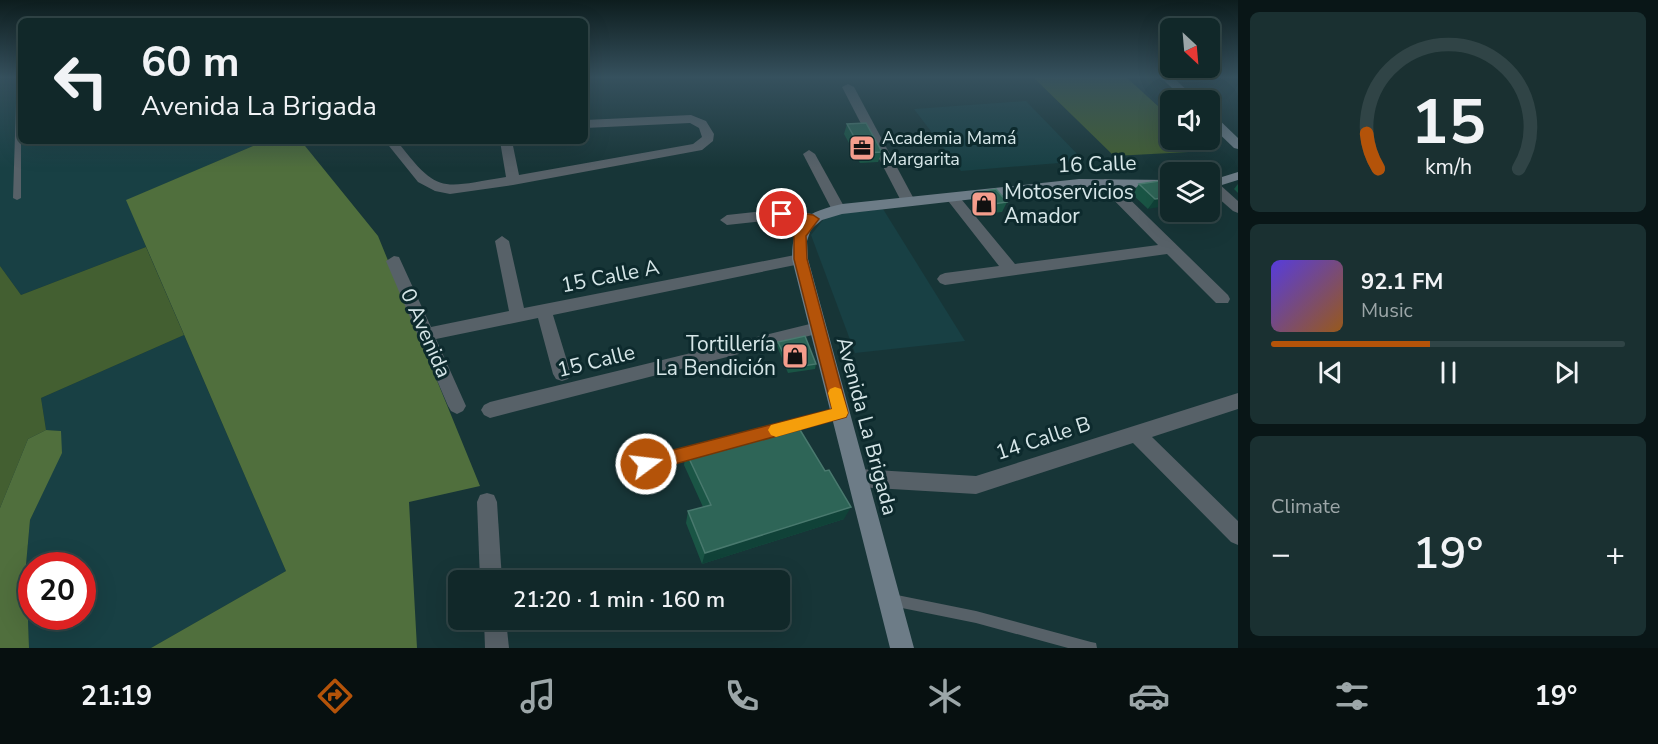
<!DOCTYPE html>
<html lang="en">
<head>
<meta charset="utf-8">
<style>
  :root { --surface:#112829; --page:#1a3031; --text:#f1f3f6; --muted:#9ca6a8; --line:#304446; --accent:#b45309 }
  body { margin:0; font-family:"Nunito Sans",sans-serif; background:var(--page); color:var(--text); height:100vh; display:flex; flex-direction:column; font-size:22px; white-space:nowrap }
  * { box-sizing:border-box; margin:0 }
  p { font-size:20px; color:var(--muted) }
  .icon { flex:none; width:33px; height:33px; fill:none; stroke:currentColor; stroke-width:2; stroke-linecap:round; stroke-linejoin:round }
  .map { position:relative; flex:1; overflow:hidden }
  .side { display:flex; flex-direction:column; gap:12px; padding:12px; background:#091617; width:420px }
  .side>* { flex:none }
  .hud { position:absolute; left:18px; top:18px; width:570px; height:126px; border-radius:9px; box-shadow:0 6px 24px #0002,0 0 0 2px var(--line); background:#112829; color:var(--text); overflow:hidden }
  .needle { width:39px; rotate:154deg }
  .fabs { position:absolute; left:1160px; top:18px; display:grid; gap:12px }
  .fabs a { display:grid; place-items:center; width:60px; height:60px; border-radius:9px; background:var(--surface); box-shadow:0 6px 24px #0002,0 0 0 2px var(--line); font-size:30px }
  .speed { position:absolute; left:18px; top:552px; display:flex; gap:12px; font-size:30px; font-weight:700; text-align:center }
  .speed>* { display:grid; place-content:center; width:78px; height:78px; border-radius:50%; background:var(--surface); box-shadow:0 6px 24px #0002,0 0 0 2px var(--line); line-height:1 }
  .speed .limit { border:9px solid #d22; background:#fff; color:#111 }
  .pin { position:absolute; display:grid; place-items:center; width:51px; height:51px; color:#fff; margin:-26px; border:3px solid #fff; border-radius:50%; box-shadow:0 2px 6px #0007 }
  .me { position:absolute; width:66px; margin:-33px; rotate:75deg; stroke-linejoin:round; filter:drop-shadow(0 0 4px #0008) }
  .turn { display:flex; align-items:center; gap:21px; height:126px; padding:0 24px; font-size:27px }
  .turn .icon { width:78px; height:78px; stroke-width:2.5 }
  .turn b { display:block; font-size:42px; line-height:51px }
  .big { font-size:45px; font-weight:600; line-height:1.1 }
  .side .tile { flex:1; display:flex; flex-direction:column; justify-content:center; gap:9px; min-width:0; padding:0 21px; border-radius:9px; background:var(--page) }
  .side .dial { align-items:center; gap:0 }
  .dial svg { height:156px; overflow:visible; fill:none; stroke:var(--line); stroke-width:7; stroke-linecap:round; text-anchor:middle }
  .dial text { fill:var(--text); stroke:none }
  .song { display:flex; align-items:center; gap:18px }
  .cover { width:72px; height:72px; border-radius:9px; background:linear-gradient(135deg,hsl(250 70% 55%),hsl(30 70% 35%)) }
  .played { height:6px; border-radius:3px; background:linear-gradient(90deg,var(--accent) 45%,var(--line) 45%) }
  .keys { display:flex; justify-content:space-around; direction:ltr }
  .heat { display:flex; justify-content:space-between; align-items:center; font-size:33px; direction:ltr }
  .trip { position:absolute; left:448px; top:570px; width:342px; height:60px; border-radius:9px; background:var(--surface); box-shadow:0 6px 24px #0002,0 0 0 2px var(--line); font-weight:600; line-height:60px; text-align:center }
  .dock { display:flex; height:96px; justify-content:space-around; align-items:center; background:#071010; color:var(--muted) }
  .dock .icon { width:42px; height:42px }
  .dock .on { color:var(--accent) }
  .dock b { font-size:27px; color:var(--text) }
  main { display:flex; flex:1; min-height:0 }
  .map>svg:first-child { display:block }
  .built { fill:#184044; fill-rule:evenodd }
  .green { fill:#435f31 }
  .forest { fill:#506f3d }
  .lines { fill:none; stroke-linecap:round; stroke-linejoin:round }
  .service { fill:#576168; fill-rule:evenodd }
  .minor { fill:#576168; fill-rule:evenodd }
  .secondary { fill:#6d7c87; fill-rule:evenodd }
  .wall { fill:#1a5545 }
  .shaded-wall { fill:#104238 }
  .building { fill:#2e6557; stroke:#49796e; stroke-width:1.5 }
  .route { fill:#b45309; stroke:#753606; stroke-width:1.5 }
  .slow { fill:#f59e0b }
  .labels { text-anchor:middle; stroke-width:6; stroke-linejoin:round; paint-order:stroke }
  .far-poi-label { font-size:18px; fill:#d6e6e8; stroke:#0d2a2d; text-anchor:start }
  .street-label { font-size:21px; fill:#d6e6e8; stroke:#0d2a2d }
  .poi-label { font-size:21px; fill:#d6e6e8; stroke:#0d2a2d; text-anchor:start }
</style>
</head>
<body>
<main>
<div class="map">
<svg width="1238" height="648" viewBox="0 0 1238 648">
  <rect width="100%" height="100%" fill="#173537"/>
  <!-- built -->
  <g class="built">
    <polygon points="0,77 21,77 21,141 265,141 127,200 146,247 21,295 0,266"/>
    <polygon points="1026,101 1084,161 961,171 914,109"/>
    <polygon points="883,209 965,341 855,353 811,235 827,215"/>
    <path d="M184,335L286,571L151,648H29L26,565L30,520L61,453V431L46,430L41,398ZM32,566H82V616H32Z"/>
  </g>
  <!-- green -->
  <g class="green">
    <polygon points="1126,77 1170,117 1170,140 1195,140 1207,151 1114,156 1034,78"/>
    <polygon points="146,247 184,335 41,398 46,430 28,439 0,508 0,266 21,295"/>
  </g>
  <!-- forest -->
  <g class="forest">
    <polygon points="265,141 301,141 378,236 480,486 409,502 417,648 151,648 286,571 126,200"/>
    <polygon points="46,430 61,431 62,453 30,520 26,565 29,648 0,648 0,508 28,439"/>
  </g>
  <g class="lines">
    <!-- service -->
    <g class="service">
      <polygon points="21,99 21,198 17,200 13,198 16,102"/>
      <polygon points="841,409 845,410 846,413 845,416 841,417 785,432 781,431 780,428 781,425 785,424"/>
      <polygon points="696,446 700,448 701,451 700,454 696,456 646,469 642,467 641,464 642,461 646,459"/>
      <polygon points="892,594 976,611 1091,642 1096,643 1097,648 1068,648 976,623 892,606 888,604 886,600 888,596"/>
    </g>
    <!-- minor -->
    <g class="minor">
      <polygon points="848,84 854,87 915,201 913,204 903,204 901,201 842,87"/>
      <path d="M691,115L706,121L714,134L713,141L702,150L513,185L450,194L435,191L418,182L385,141H397C439,196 442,187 506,177L500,141H512L519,175L693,144L702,137L699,128L690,123L585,128V120Z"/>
      <polygon points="809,150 815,154 846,210 844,213 834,213 832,210 803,154"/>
      <polygon points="1105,179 1110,180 1228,295 1230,299 1228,303 1216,303 1167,254 945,285 940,283 937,279 940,275 945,273 999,266 945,197 952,193 957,194 1015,264 1158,245 1100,186 1098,183"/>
      <polygon points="1213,182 1218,183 1238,201 1238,213 1233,211 1209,190 1209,183"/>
      <polygon points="782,209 813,214 820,219 813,224 782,219 727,225 720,220 727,215"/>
      <polygon points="502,236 509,241 524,308 800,254 808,259 800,264 553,315 571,374 568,379 562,381 556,379 553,374 538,318 436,339 466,406 463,411 457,414 451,411 448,406 386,261 394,256 399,257 431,327 509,311 495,241"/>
      <polygon points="818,322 824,324 826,328 824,332 490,418 484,415 481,410 484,405 490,402"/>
      <polygon points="1238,393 1238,409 1152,437 1238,521 1238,545 1231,542 1133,443 976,494 858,487 851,484 848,478 851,472 858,469 976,476"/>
      <polygon points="487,493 494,495 497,502 502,580 480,580 477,502 480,495"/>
      <polygon points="484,620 506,620 509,648 485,648"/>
    </g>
    <!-- secondary -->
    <g class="secondary">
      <polygon points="1160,77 1173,77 1197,100 1185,100"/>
      <polygon points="1209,113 1213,114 1238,138 1238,149 1234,148 1209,124"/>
      <polygon points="1238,172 1238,180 1209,189 1209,181"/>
      <path d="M1079,179L1170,180V188L1079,187L842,214L822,220L811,229L807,241L808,259L914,648H890L792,259C792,221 806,212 842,204Z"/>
    </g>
  </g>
  <!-- wall -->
  <g class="wall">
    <polygon points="847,124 882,152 878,162 860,163 844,134"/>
    <polygon points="1139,184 1170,184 1148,209 1132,194"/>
    <polygon points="1238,184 1238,193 1234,189"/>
    <polygon points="977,192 1007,202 1002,212 982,214 972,201"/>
    <polygon points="778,342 816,364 815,369 788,373 777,346"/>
    <polygon points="686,452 844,519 702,564 686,523 688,511 703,507 684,465"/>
  </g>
  <!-- shaded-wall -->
  <g class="shaded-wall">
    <polygon points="1170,197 1170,205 1148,209 1155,199"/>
    <polygon points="851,507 844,519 702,564 705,553"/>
  </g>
  <!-- building -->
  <g class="building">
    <polygon points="866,123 882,152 863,153 847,124"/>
    <polygon points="1166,180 1170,184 1170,197 1155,199 1139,184"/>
    <polygon points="996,189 1007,202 987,205 977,192"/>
    <polygon points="805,336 816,364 790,368 778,342"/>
    <polygon points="794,420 825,471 829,470 851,507 705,553 688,511 711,505 686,452"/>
  </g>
  <!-- sky -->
  <linearGradient id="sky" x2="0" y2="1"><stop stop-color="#0d1d1e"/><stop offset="0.46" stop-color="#36515e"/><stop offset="1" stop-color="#36515e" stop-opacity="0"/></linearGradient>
  <rect width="1238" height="168" fill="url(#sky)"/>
  <!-- route -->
  <polygon class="route" points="782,210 813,215 819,219 806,236 807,259 848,413 846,417 646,472 640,469 638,464 640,459 646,457 832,409 794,259 794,236 805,222 778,217 776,214"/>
  <!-- slow -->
  <polygon class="slow" points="835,387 841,389 848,413 846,417 776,437 771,435 768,430 771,425 832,409 828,393 830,389"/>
  <!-- icons -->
  <defs>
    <symbol id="office-square" viewBox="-11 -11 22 22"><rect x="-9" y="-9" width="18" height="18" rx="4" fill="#f49d8c" stroke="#0d2a2d"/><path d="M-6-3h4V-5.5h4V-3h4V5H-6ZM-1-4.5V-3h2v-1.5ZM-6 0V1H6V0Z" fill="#111"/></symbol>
    <symbol id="shop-square" viewBox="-11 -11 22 22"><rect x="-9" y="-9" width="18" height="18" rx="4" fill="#f49d8c" stroke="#0d2a2d"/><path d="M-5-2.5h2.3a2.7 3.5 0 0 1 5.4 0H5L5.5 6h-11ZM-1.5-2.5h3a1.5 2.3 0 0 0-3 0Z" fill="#111"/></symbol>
  </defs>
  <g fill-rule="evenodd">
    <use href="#office-square" x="847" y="133" width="30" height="30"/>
    <use href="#shop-square" x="969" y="189" width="30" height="30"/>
    <use href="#shop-square" x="780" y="341" width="30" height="30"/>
  </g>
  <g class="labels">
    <!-- far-poi labels -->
    <g class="far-poi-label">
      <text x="882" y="144">Academia Mamá<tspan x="882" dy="21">Margarita</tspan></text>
    </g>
    <!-- street labels -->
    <g class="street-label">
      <text transform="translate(1097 164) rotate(-2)" y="7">16 Calle</text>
      <text transform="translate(610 276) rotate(-11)" y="7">15 Calle A</text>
      <text transform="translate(426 333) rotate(66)" y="7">0 Avenida</text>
      <text transform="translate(596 361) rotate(-14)" y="7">15 Calle</text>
      <text transform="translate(867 426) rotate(75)" y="7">Avenida La Brigada</text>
      <text transform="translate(1043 438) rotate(-18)" y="7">14 Calle B</text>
    </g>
    <!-- poi labels -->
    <g class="poi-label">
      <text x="1004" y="199">Motoservicios<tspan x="1004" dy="24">Amador</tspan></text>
      <text x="776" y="351" text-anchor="end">Tortillería<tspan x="776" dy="24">La Bendición</tspan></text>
    </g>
  </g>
</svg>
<div class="fabs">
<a><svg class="needle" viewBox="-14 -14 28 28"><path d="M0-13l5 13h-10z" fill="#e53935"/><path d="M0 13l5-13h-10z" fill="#9ca6a8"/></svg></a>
<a><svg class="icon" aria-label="sound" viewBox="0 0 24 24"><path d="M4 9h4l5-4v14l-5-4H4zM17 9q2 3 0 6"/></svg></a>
<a><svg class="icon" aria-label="layers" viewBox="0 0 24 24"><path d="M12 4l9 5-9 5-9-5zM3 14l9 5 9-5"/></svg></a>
</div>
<div class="speed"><div class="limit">20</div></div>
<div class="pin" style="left:782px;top:214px;background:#d93025"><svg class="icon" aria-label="arrive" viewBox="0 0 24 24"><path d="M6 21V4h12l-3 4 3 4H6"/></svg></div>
<svg class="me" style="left:646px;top:464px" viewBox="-20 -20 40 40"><circle r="17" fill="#b45309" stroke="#fff" stroke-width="3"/><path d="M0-11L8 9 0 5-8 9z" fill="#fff"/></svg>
<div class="trip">21:20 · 1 min · 160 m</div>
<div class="hud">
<div class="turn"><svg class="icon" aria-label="left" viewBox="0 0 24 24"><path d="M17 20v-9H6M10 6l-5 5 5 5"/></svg><div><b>60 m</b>Avenida La Brigada</div></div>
</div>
</div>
<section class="side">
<div class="tile dial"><svg viewBox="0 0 100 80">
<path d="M14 69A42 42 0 1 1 86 69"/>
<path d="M14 69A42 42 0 0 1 8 51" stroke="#b45309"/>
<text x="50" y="56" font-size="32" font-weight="700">15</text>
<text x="50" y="72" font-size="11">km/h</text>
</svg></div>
<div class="tile">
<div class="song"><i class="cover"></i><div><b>92.1 FM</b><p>Music</p></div></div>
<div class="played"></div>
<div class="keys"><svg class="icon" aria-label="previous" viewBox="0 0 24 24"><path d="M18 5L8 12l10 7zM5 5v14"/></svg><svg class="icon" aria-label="pause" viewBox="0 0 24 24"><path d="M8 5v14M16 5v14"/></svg><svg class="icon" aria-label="next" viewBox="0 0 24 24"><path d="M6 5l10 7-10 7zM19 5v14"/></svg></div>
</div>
<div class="tile"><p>Climate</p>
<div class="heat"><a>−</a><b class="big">19°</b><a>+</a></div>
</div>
</section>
</main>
<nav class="dock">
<b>21:19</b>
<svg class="icon on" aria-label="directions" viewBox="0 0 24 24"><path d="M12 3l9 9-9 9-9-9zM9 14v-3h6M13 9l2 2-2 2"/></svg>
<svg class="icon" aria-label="music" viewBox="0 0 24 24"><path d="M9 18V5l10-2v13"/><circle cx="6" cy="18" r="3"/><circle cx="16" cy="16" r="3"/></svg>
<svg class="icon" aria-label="phone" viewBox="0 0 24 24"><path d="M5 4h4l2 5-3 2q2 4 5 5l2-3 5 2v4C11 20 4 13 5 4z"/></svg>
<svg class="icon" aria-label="climate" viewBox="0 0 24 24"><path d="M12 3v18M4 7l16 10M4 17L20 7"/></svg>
<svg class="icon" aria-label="car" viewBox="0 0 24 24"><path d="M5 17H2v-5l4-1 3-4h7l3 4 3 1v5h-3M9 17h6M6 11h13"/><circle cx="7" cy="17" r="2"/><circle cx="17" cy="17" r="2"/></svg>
<svg class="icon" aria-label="filters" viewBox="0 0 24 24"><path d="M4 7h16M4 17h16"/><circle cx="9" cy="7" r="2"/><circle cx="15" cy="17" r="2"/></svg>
<b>19°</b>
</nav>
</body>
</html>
